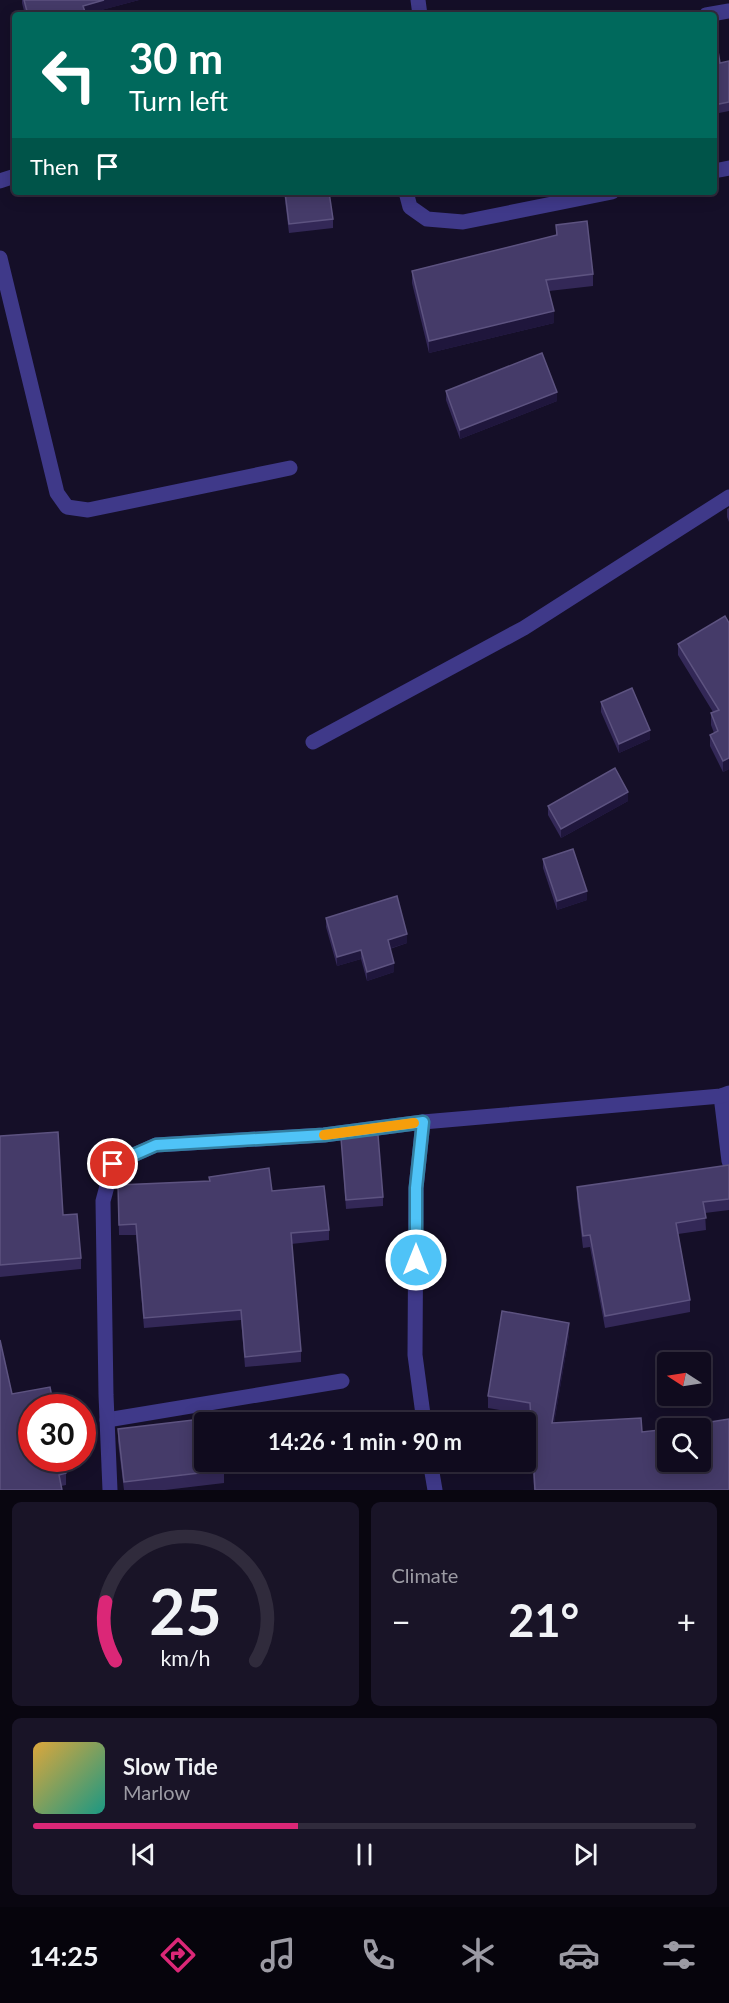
<!DOCTYPE html>
<html lang="en">
<head>
<meta charset="utf-8">
<style>
  :root { --surface:#100b1e; --page:#191427; --text:#f1f3f6; --muted:#9c9ba4; --line:#302b3c; --accent:#db2777 }
  body { margin:0; font-family:Lato,sans-serif; background:var(--page); color:var(--text); height:100vh; display:flex; flex-direction:column; font-size:22px; white-space:nowrap }
  * { box-sizing:border-box; margin:0 }
  p { font-size:20px; color:var(--muted) }
  .icon { flex:none; width:33px; height:33px; fill:none; stroke:currentColor; stroke-width:2; stroke-linecap:round; stroke-linejoin:round }
  .map { position:relative; height:1490px; overflow:hidden }
  .sheet { display:flex; flex-direction:column; gap:12px; padding:12px; background:#090610; flex:1 }
  .sheet>* { flex:none }
  .banner { position:absolute; left:12px; top:12px; width:705px; height:183px; border-radius:6px; box-shadow:0 3px 15px #0003,0 0 0 2px var(--line); background:#00695c; color:#fff; overflow:hidden }
  .needle { width:39px; rotate:282deg }
  .tools { position:absolute; left:657px; top:1352px; display:grid; gap:12px }
  .tools a { display:grid; place-items:center; width:54px; height:54px; border-radius:6px; background:var(--surface); box-shadow:0 3px 15px #0003,0 0 0 2px var(--line); font-size:30px }
  .speed { position:absolute; left:18px; top:1394px; display:flex; gap:12px; font-size:30px; font-weight:700; text-align:center }
  .speed>* { display:grid; place-content:center; width:78px; height:78px; border-radius:50%; background:var(--surface); box-shadow:0 3px 15px #0003,0 0 0 2px var(--line); line-height:1 }
  .speed .limit { border:9px solid #d22; background:#fff; color:#111 }
  .pin { position:absolute; display:grid; place-items:center; width:51px; height:51px; color:#fff; margin:-26px; border:3px solid #fff; border-radius:50%; box-shadow:0 2px 6px #0007 }
  .me { position:absolute; width:66px; margin:-33px; rotate:0deg; stroke-linejoin:round; filter:drop-shadow(0 0 4px #0008) }
  .turn { display:flex; align-items:center; gap:21px; height:126px; padding:0 18px; font-size:27px }
  .turn .icon { width:78px; height:78px; stroke-width:2.5 }
  .turn b { display:block; font-size:42px; line-height:51px }
  .then { display:flex; align-items:center; height:57px; padding:0 18px; background:#0003; gap:12px; font-size:22px }
  .big { font-size:45px; font-weight:700; line-height:1.1 }
  .sheet .card { flex:1; display:flex; flex-direction:column; justify-content:center; gap:9px; min-width:0; padding:0 21px; border-radius:9px; background:var(--page) }
  .sheet .dial { align-items:center; gap:0 }
  .dial svg { height:156px; overflow:visible; fill:none; stroke:var(--line); stroke-width:7; stroke-linecap:round; text-anchor:middle }
  .dial text { fill:var(--text); stroke:none }
  .song { display:flex; align-items:center; gap:18px }
  .cover { width:72px; height:72px; border-radius:9px; background:linear-gradient(135deg,hsl(40 70% 55%),hsl(170 70% 35%)) }
  .played { height:6px; border-radius:3px; background:linear-gradient(90deg,var(--accent) 40%,var(--line) 40%) }
  .keys { display:flex; justify-content:space-around; direction:ltr }
  .heat { display:flex; justify-content:space-between; align-items:center; font-size:33px; direction:ltr }
  .sheet .tiles { flex:1; display:grid; gap:12px; grid-template-columns:1fr 1fr }
  .card:last-child { grid-column:span 2 }
  .trip { position:absolute; left:194px; top:1412px; width:342px; height:60px; border-radius:6px; background:var(--surface); box-shadow:0 3px 15px #0003,0 0 0 2px var(--line); font-weight:700; line-height:60px; text-align:center }
  .tab-bar { display:flex; height:96px; justify-content:space-around; align-items:center; background:#06040c; color:var(--muted) }
  .tab-bar .icon { width:42px; height:42px }
  .tab-bar .on { color:var(--accent) }
  .tab-bar b { font-size:27px; color:var(--text) }
  .map>svg:first-child { display:block }
  .lines { fill:none; stroke-linecap:round; stroke-linejoin:round }
  .minor { stroke:#3f3989; stroke-width:15 }
  .wall { fill:#332857 }
  .shaded-wall { fill:#1f163c }
  .building { fill:#453b69; stroke:#5d5380; stroke-width:1.5 }
  .route-casing { stroke:#337fa1; stroke-width:15 }
  .route { stroke:#4fc3f7; stroke-width:10 }
  .slow { stroke:#f59e0b; stroke-width:10 }
</style>
</head>
<body>
<div class="map">
<svg width="729" height="1490" viewBox="0 0 729 1490">
  <rect width="100%" height="100%" fill="#150f28"/>
  <g class="lines">
    <!-- minor -->
    <g class="minor">
      <polyline points="418,0 420,15"/>
      <polyline points="706,15 729,11"/>
      <polyline points="714,171 729,168"/>
      <polyline points="0,181 15,176"/>
      <polyline points="406,192 410,207 427,219 463,222 612,192"/>
      <polyline points="0,258 57,493 67,507 88,510 290,468"/>
      <polyline points="313,742 524,628 729,497"/>
      <polyline points="721,1096 729,1161"/>
      <polyline points="107,1420 342,1381"/>
      <polyline points="424,1422 415,1355 416,1188 423,1122 721,1096 729,1093"/>
      <polyline points="430,1461 435,1490"/>
      <polyline points="110,1490 106,1395 103,1201 113,1164 156,1145 324,1135 423,1122"/>
    </g>
  </g>
  <!-- wall -->
  <g class="wall">
    <polygon points="22,0 139,0 86,14 86,15 25,15 22,3"/>
    <polygon points="714,28 720,63 729,61 729,111 714,114"/>
    <polygon points="284,192 329,192 333,219 333,228 289,233"/>
    <polygon points="430,192 484,192 430,196"/>
    <polygon points="556,225 593,274 593,286 549,291 554,323 429,353 412,283 412,271 556,235"/>
    <polygon points="446,391 557,401 460,439 446,400"/>
    <polygon points="729,508 729,522 727,517 727,509"/>
    <polygon points="729,623 729,769 723,772 710,746 710,735 714,733 711,725 711,713 713,712 678,655 678,644"/>
    <polygon points="601,702 650,739 619,753 601,712"/>
    <polygon points="628,801 561,838 548,815 548,806"/>
    <polygon points="543,859 587,900 557,910 543,868"/>
    <polygon points="326,918 407,943 390,949 394,972 367,981 361,959 337,966 326,927"/>
    <polygon points="0,1136 63,1215 81,1258 81,1269 0,1277"/>
    <polygon points="341,1138 383,1197 383,1206 346,1209"/>
    <polygon points="729,1165 729,1210 705,1213 706,1230 678,1234 690,1300 690,1312 605,1328 590,1247 583,1248 577,1199 577,1187"/>
    <polygon points="209,1177 272,1191 329,1230 329,1240 291,1244 301,1351 301,1362 245,1367 241,1320 144,1328 136,1235 119,1235 118,1185 209,1181"/>
    <polygon points="569,1335 554,1423 642,1432 729,1490 534,1490 530,1415 488,1408 488,1396"/>
    <polygon points="12,1394 66,1473 66,1485 61,1486"/>
    <polygon points="118,1429 224,1470 224,1483 165,1490 124,1490 118,1442"/>
  </g>
  <!-- shaded-wall -->
  <g class="shaded-wall">
    <polygon points="104,0 139,0 83,15 83,6"/>
    <polygon points="554,311 554,323 429,353 429,341"/>
    <polygon points="557,392 557,401 460,439 460,430"/>
    <polygon points="650,730 650,739 619,753 619,744"/>
    <polygon points="729,758 729,769 723,772 723,761"/>
    <polygon points="628,792 628,801 561,838 561,829"/>
    <polygon points="587,891 587,900 557,910 557,901"/>
    <polygon points="407,934 407,943 388,949 388,940"/>
    <polygon points="361,950 361,959 337,966 337,957"/>
    <polygon points="394,963 394,972 367,981 367,972"/>
    <polygon points="569,1323 569,1335 552,1436 552,1423"/>
  </g>
  <!-- building -->
  <g class="building">
    <polygon points="24,0 104,0 83,6 86,15 28,15"/>
    <polygon points="714,28 720,63 729,61 729,102 714,105"/>
    <polygon points="285,192 329,192 333,219 289,224"/>
    <polygon points="587,221 593,274 546,280 554,311 429,341 412,271 557,235 556,225"/>
    <polygon points="542,353 557,392 460,430 446,391"/>
    <polygon points="725,616 729,623 729,758 723,761 710,735 718,731 711,713 719,710 678,644"/>
    <polygon points="632,688 650,730 619,744 601,702"/>
    <polygon points="615,768 628,792 561,829 548,806"/>
    <polygon points="573,849 587,891 557,901 543,859"/>
    <polygon points="397,896 407,934 388,940 394,963 367,972 361,950 337,957 326,918"/>
    <polygon points="58,1132 63,1215 77,1214 81,1258 0,1265 0,1136"/>
    <polygon points="378,1135 383,1197 346,1200 341,1138"/>
    <polygon points="729,1165 729,1199 703,1202 706,1218 676,1223 690,1300 605,1316 590,1235 583,1236 577,1187"/>
    <polygon points="269,1168 272,1191 324,1186 329,1230 291,1233 301,1351 245,1357 241,1310 144,1318 136,1224 119,1225 118,1185 210,1181 209,1177"/>
    <polygon points="502,1311 569,1323 552,1423 641,1418 642,1432 668,1429 668,1461 700,1461 700,1428 672,1428 729,1419 729,1490 535,1490 530,1403 488,1396"/>
    <polygon points="0,1340 12,1394 50,1387 54,1407 32,1407 32,1458 63,1458 66,1473 59,1475 62,1490 0,1490"/>
    <polygon points="218,1417 218,1422 204,1422 204,1461 223,1461 224,1470 124,1482 118,1429"/>
  </g>
  <g class="lines">
    <defs>
      <polyline id="route" points="113,1164 156,1145 324,1135 423,1122 416,1188 416,1260"/>
    </defs>
    <!-- route casing -->
    <use href="#route" class="route-casing"/>
    <!-- route -->
    <use href="#route" class="route"/>
    <!-- slow -->
    <polyline class="slow" points="324,1135 414,1123"/>
  </g>
</svg>
<div class="tools">
<a><svg class="needle" viewBox="-14 -14 28 28"><path d="M0-13l5 13h-10z" fill="#e53935"/><path d="M0 13l5-13h-10z" fill="#9c9ba4"/></svg></a>
<a><svg class="icon" aria-label="search" viewBox="0 0 24 24"><circle cx="10" cy="10" r="6"/><path d="M15 15l6 6"/></svg></a>
</div>
<div class="speed"><div class="limit">30</div></div>
<div class="pin" style="left:113px;top:1164px;background:#d93025"><svg class="icon" aria-label="arrive" viewBox="0 0 24 24"><path d="M6 21V4h12l-3 4 3 4H6"/></svg></div>
<svg class="me" style="left:416px;top:1260px" viewBox="-20 -20 40 40"><circle r="17" fill="#4fc3f7" stroke="#fff" stroke-width="3"/><path d="M0-11L8 9 0 5-8 9z" fill="#fff"/></svg>
<div class="trip">14:26 · 1 min · 90 m</div>
<div class="banner">
<div class="turn"><svg class="icon" aria-label="left" viewBox="0 0 24 24"><path d="M17 20v-9H6M10 6l-5 5 5 5"/></svg><div><b>30 m</b>Turn left</div></div>
<div class="then">Then<svg class="icon" aria-label="arrive" viewBox="0 0 24 24"><path d="M6 21V4h12l-3 4 3 4H6"/></svg></div>
</div>
</div>
<section class="sheet">
<div class="tiles">
<div class="card dial"><svg viewBox="0 0 100 80">
<path d="M14 69A42 42 0 1 1 86 69"/>
<path d="M14 69A42 42 0 0 1 9 39" stroke="#db2777"/>
<text x="50" y="56" font-size="32" font-weight="700">25</text>
<text x="50" y="72" font-size="11">km/h</text>
</svg></div>
<div class="card"><p>Climate</p>
<div class="heat"><a>−</a><b class="big">21°</b><a>+</a></div>
</div>
<div class="card">
<div class="song"><i class="cover"></i><div><b>Slow Tide</b><p>Marlow</p></div></div>
<div class="played"></div>
<div class="keys"><svg class="icon" aria-label="previous" viewBox="0 0 24 24"><path d="M18 5L8 12l10 7zM5 5v14"/></svg><svg class="icon" aria-label="pause" viewBox="0 0 24 24"><path d="M8 5v14M16 5v14"/></svg><svg class="icon" aria-label="next" viewBox="0 0 24 24"><path d="M6 5l10 7-10 7zM19 5v14"/></svg></div>
</div>
</div>
</section>
<nav class="tab-bar">
<b>14:25</b>
<svg class="icon on" aria-label="directions" viewBox="0 0 24 24"><path d="M12 3l9 9-9 9-9-9zM9 14v-3h6M13 9l2 2-2 2"/></svg>
<svg class="icon" aria-label="music" viewBox="0 0 24 24"><path d="M9 18V5l10-2v13"/><circle cx="6" cy="18" r="3"/><circle cx="16" cy="16" r="3"/></svg>
<svg class="icon" aria-label="phone" viewBox="0 0 24 24"><path d="M5 4h4l2 5-3 2q2 4 5 5l2-3 5 2v4C11 20 4 13 5 4z"/></svg>
<svg class="icon" aria-label="climate" viewBox="0 0 24 24"><path d="M12 3v18M4 7l16 10M4 17L20 7"/></svg>
<svg class="icon" aria-label="car" viewBox="0 0 24 24"><path d="M5 17H2v-5l4-1 3-4h7l3 4 3 1v5h-3M9 17h6M6 11h13"/><circle cx="7" cy="17" r="2"/><circle cx="17" cy="17" r="2"/></svg>
<svg class="icon" aria-label="filters" viewBox="0 0 24 24"><path d="M4 7h16M4 17h16"/><circle cx="9" cy="7" r="2"/><circle cx="15" cy="17" r="2"/></svg>
</nav>
</body>
</html>
